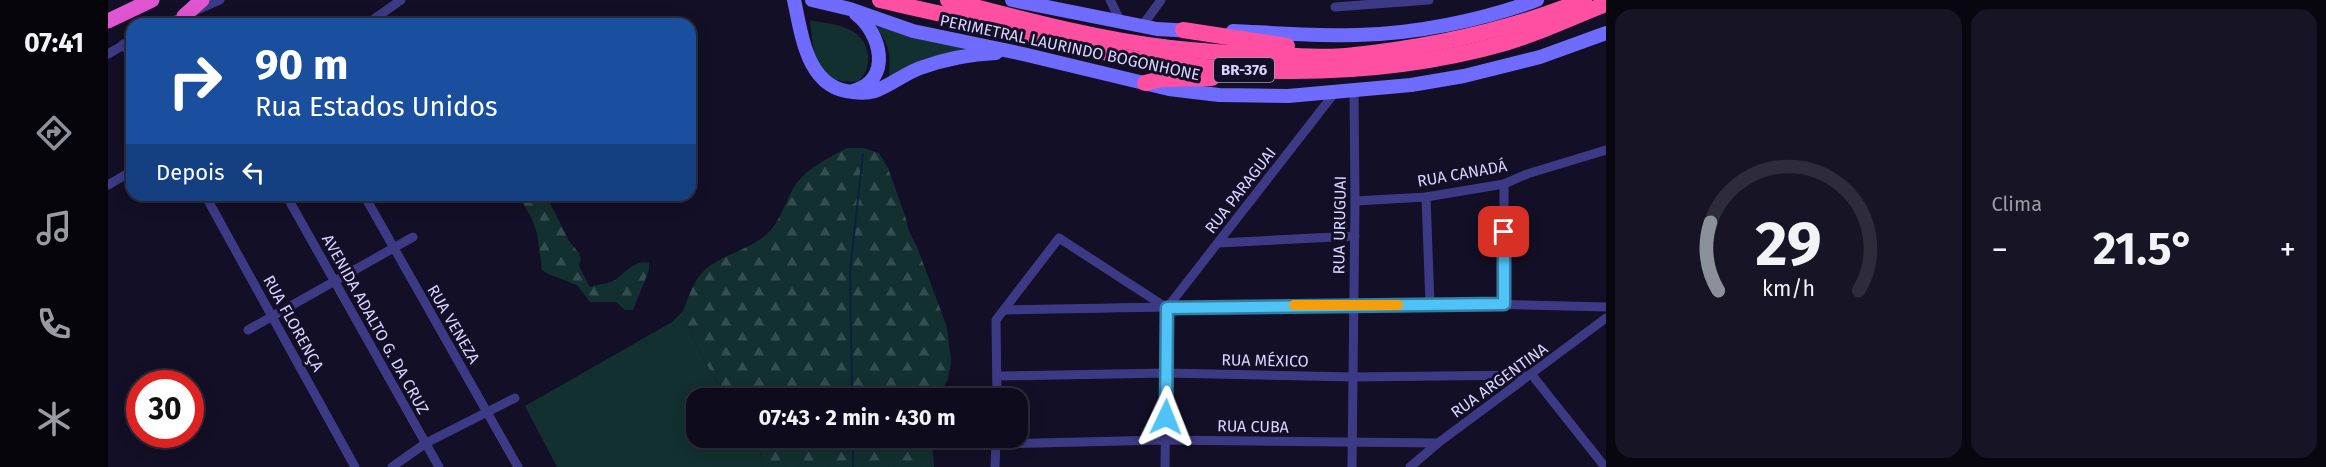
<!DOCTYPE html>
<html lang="pt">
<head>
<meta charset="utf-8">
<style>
  :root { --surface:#0e0b1c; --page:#171425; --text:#f1f3f6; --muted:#9b9ba3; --line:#2e2b3b; --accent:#8c9099 }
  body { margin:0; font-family:"Fira Sans",sans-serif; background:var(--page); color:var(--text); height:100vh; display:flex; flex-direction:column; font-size:22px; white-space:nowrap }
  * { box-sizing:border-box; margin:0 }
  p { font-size:20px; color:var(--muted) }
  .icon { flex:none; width:33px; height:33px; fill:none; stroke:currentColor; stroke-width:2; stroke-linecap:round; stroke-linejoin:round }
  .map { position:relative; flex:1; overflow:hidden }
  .sheet { display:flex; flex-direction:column; gap:9px; padding:9px; background:#08060f; width:720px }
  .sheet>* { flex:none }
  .banner { position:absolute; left:18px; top:18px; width:570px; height:183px; border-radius:18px; box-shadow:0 3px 15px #0003,0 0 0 2px var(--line); background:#1a4fa0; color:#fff; overflow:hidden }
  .speed { position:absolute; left:18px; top:370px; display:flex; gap:12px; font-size:30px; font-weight:700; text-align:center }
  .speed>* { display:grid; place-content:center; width:78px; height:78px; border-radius:50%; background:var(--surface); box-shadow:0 3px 15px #0003,0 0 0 2px var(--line); line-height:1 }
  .speed .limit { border:9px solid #d22; background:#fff; color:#111 }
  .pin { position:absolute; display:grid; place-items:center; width:51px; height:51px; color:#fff; margin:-26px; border-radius:12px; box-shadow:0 3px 9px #0006 }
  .me { position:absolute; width:66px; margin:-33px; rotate:2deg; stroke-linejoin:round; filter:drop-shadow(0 0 4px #0008) }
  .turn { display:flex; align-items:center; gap:21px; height:126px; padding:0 30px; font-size:27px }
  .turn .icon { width:78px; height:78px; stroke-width:2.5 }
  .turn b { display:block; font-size:42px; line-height:51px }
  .then { display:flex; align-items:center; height:57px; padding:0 30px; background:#0003; gap:12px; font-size:22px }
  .big { font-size:45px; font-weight:700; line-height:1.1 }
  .sheet .tile { flex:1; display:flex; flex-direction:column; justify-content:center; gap:9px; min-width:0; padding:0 21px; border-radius:18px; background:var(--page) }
  .sheet .dial { align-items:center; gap:0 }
  .dial svg { height:156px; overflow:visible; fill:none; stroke:var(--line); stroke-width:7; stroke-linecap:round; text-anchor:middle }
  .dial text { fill:var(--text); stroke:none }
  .heat { display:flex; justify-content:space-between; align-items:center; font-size:33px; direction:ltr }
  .sheet .tiles { flex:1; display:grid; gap:9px; grid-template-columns:repeat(2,1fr) }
  .trip { position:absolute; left:578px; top:388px; width:342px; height:60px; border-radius:18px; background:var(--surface); box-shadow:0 3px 15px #0003,0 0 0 2px var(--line); font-weight:700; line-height:60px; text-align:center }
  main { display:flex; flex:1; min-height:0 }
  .dock { display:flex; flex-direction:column; width:108px; justify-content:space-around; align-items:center; background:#06040b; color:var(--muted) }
  .dock .icon { width:42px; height:42px }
  .dock .selected { color:var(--accent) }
  .dock b { font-size:27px; color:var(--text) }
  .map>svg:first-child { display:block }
  .green { fill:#12302f }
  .forest { fill:url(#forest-firs) }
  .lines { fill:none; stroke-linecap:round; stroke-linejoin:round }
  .stream { stroke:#0a1f44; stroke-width:2 }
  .minor { stroke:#3d3a85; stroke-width:9 }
  .secondary { stroke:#6f6bff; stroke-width:14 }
  .trunk { stroke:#e055d1; stroke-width:15 }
  .motorway { stroke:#ff4fa3; stroke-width:16 }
  .route-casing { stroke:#337fa1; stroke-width:15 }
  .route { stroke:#4fc3f7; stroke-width:10 }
  .slow { stroke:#f59e0b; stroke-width:10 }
  .labels { text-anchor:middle; stroke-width:6; stroke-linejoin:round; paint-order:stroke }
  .shield { fill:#130f26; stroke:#9e99be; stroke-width:1.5 }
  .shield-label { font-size:15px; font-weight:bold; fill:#d9d4ff }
  .street-label { font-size:16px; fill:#d9d4ff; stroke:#130f26 }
</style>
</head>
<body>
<main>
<nav class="dock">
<b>07:41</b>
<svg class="icon selected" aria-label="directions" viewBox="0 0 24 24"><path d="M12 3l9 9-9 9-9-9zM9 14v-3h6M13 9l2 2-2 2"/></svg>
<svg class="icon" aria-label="music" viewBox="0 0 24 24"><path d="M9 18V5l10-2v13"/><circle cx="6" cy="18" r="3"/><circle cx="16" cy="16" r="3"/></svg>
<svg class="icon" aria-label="phone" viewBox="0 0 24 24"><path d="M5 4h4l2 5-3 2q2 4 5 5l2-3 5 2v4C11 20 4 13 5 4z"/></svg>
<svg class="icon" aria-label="climate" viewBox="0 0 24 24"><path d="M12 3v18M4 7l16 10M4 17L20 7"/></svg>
</nav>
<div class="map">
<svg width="1498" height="467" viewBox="0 0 1498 467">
  <defs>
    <pattern id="forest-firs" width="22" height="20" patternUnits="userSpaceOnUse" patternTransform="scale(1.5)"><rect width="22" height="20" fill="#12302f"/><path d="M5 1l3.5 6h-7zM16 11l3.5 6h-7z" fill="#344d4e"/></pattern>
  </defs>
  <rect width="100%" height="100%" fill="#130f26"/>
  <!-- green -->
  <g class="green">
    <path d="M702,20C725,25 756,25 760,55C761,66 758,73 751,81C708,87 705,53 702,20Z"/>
    <path d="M768,26L865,51L781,78C783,52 782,48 768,26Z"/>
    <path d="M575,311C586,343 601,374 623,399H588V438H649L655,467H449L417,406L564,322Z"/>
  </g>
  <!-- forest -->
  <g class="forest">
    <path d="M739,148H756L771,153L780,168L797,216L801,231L809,247L839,327L843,362L840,379L829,399H623C601,373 586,344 575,311C580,299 584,284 593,274C610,254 644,251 663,230C673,218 677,203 685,189C696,169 719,159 739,148Z"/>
    <path d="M410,195H438L461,241L471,253L473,259L471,266L482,287C490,284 500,284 507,280C517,273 527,259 541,263V270L525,310H517L508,302H482L469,285L440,274L434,270L429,233L423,217Z"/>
    <polygon points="649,438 824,438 826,467 655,467"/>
  </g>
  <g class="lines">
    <!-- stream -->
    <g class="stream">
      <polyline points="744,399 742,271 755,154"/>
      <polyline points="745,438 745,467"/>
    </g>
    <!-- minor -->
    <g class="minor">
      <polyline points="1002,0 1013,22"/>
      <polyline points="1227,7 1321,0"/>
      <polyline points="58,24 112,0"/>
      <polyline points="259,24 293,0"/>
      <polyline points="1034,26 1053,0"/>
      <polyline points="15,44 24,56"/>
      <polyline points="0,54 24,40"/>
      <polyline points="0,185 24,171"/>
      <polyline points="97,195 247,467"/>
      <polyline points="178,195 331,467"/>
      <polyline points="256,195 410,467"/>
      <polyline points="1318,197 1322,304"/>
      <polyline points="1247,201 1318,197 1396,184 1419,174 1498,150"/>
      <polyline points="1110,243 1247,236"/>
      <polyline points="1396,304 1396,184"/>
      <polyline points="1059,308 1228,91"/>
      <path d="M897,310C1097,307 1298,300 1498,307"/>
      <polyline points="140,330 305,237"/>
      <polyline points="889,376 1059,373 1246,377 1424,375 1497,467"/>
      <polyline points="889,399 888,320 951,238 1059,308"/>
      <polyline points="888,444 1057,440 1330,443"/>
      <polyline points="284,467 318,443 407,398"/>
      <polyline points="887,467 888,440"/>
      <polyline points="1057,467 1059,308"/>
      <polyline points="1244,467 1247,201 1246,91"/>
      <polyline points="1302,467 1330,443 1498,318"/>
    </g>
    <!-- secondary -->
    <g class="secondary">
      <path d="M686,0C694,36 699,89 745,92C752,93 760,93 767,91C783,85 796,74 812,68C837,59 862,54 888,53"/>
      <polyline points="704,0 742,9 805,31 915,54 1061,89 1111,95 1180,96 1303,85 1356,76 1432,57 1498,33"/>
      <polyline points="904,0 1049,29 1085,31"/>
      <path d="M1125,31C1167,33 1208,36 1249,35C1307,34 1375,20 1429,0"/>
      <path d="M745,91C785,80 773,33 748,14"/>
    </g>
    <!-- trunk -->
    <g class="trunk">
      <polyline points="76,16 94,0"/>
      <polyline points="0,21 44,0"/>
    </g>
    <!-- motorway -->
    <g class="motorway">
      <path d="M772,0C822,12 872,22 922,34C958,42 993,53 1028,59C1150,77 1277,77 1397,43C1432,33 1464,17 1498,4"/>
      <path d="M840,0C913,19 987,39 1062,48C1098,52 1134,54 1170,55C1193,56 1216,58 1238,56C1317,48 1402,30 1476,0"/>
      <polyline points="1075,30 1179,46"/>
      <polyline points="1037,83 1053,79 1104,78"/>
    </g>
  </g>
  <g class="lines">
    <defs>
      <polyline id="route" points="1058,417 1059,308 1396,304 1396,232"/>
    </defs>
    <!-- route casing -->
    <use href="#route" class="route-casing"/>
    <!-- route -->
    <use href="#route" class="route"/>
    <!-- slow -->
    <polyline class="slow" points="1186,305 1290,305"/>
  </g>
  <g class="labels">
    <!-- shield labels -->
    <rect class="shield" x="1106" y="58" width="60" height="24" rx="4.5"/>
    <g class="shield-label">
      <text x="1136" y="75">BR-376</text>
    </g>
    <!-- street labels -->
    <g class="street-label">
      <text transform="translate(962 47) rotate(12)" y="6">PERIMETRAL LAURINDO BOGONHONE</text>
      <text transform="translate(1354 173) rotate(-10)" y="6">RUA CANADÁ</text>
      <text transform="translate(1132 190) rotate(-52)" y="6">RUA PARAGUAI</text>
      <text transform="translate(1231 225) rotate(-89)" y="6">RUA URUGUAI</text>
      <text transform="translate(186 323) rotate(61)" y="6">RUA FLORENÇA</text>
      <text transform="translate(268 324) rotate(61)" y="6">AVENIDA ADALTO G. DA CRUZ</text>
      <text transform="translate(346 324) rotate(60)" y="6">RUA VENEZA</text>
      <text transform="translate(1157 360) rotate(1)" y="6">RUA MÉXICO</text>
      <text transform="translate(1391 380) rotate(-36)" y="6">RUA ARGENTINA</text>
      <text transform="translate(1145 426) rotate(1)" y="6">RUA CUBA</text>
    </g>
  </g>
</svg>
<div class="speed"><div class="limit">30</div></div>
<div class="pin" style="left:1396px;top:232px;background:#d93025"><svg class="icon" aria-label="arrive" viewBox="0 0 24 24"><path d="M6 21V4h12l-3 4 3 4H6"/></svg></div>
<svg class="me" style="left:1058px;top:417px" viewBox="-20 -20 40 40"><path d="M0-17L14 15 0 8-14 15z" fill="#4fc3f7" stroke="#fff" stroke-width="4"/></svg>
<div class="trip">07:43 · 2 min · 430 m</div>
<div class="banner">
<div class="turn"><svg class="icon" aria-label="right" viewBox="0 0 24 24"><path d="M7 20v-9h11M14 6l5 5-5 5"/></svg><div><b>90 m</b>Rua Estados Unidos</div></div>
<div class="then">Depois<svg class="icon" aria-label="left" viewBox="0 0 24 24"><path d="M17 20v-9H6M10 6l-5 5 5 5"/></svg></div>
</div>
</div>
<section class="sheet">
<div class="tiles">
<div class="tile dial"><svg viewBox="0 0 100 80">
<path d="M14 69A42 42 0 1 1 86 69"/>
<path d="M14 69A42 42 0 0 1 10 34" stroke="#8c9099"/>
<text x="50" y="56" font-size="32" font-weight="700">29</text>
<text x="50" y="72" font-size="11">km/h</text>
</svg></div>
<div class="tile"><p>Clima</p>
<div class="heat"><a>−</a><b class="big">21.5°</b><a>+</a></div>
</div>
</div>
</section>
</main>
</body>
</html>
